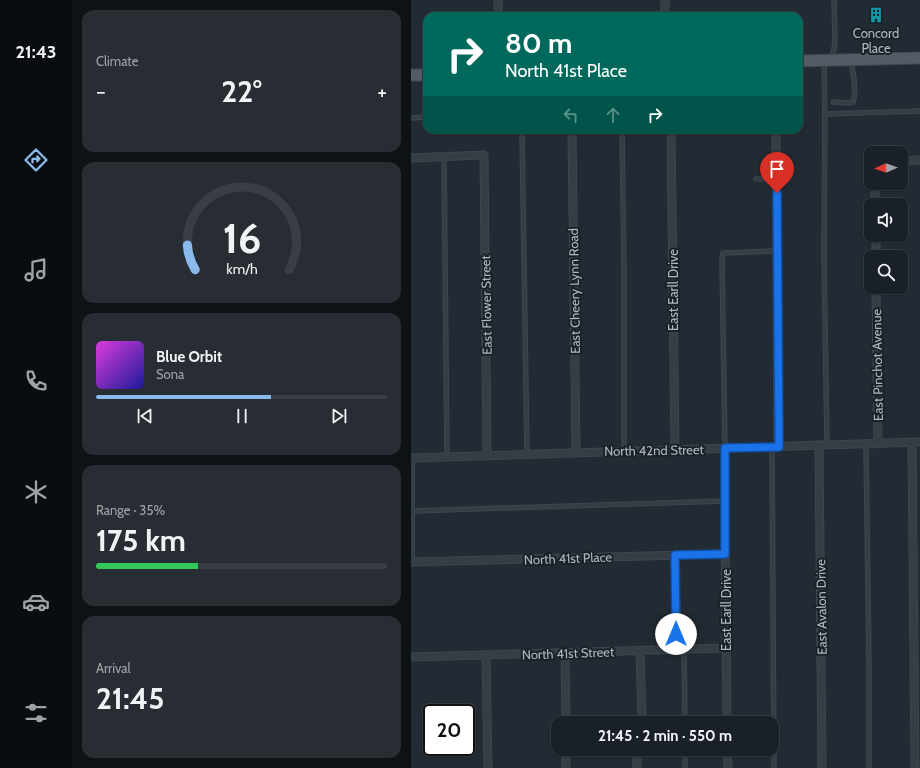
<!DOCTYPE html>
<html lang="en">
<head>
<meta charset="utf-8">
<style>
  :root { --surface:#1a2027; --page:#272d33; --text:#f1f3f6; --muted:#9fa3a7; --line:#383e44; --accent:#8ab9ec }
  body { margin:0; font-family:Cabin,sans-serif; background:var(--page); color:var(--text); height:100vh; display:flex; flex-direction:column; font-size:15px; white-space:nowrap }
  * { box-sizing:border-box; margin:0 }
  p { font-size:13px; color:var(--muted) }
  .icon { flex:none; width:22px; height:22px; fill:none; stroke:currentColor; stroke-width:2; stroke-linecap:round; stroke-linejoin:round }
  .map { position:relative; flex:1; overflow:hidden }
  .details { display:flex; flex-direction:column; gap:10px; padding:10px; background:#0e1215; width:339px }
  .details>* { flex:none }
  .hud { position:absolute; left:12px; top:12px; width:380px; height:122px; border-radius:12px; box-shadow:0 1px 3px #0004,0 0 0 1px var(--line); background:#00695c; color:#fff; overflow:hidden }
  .needle { width:26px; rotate:268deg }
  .fabs { position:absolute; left:453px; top:146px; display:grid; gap:8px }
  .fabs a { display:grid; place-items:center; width:44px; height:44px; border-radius:8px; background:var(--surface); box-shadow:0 1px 3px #0004,0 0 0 1px var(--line); font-size:20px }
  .speed { position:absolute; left:12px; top:704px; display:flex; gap:8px; font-size:20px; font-weight:700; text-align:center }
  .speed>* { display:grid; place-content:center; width:52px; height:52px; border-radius:50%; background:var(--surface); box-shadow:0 1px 3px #0004,0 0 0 1px var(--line); line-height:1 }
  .speed .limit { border:2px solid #111; border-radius:6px; background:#fff; color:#111 }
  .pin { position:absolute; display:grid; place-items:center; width:34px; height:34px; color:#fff; margin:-41px -17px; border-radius:50% 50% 50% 0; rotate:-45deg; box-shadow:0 0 4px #0007 }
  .pin .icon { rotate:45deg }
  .me { position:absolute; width:44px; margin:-22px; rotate:0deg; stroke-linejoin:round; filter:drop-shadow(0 0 3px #0008) }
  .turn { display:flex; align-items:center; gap:14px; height:84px; padding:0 16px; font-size:18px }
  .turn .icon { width:52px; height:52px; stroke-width:2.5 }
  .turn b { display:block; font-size:28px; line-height:34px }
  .lanes { display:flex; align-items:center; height:38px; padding:0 16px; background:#0003; justify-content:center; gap:20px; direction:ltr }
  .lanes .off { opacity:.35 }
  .big { font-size:30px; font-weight:700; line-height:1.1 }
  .details .card { flex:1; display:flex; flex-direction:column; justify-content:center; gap:6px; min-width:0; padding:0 14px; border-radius:12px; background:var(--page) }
  .details .dial { align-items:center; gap:0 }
  .dial svg { height:104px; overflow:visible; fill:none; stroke:var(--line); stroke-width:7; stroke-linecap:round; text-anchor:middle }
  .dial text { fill:var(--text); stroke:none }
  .song { display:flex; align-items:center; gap:12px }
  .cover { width:48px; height:48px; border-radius:6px; background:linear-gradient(135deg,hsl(300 70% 55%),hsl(240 70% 35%)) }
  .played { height:4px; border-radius:2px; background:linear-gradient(90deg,var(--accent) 60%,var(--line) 60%) }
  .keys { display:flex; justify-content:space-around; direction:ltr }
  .heat { display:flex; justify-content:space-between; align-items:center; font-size:22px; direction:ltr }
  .charge { height:6px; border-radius:3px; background:linear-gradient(90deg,#34c759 35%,var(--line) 0) }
  .trip { position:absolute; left:140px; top:716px; width:228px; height:40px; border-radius:12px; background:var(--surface); box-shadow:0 1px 3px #0004,0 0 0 1px var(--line); font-weight:700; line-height:40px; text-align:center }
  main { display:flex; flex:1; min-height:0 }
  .dock { display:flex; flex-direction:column; width:72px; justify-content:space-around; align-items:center; background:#0a0d10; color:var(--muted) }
  .dock .icon { width:28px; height:28px }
  .dock .selected { color:var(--accent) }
  .dock b { font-size:18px; color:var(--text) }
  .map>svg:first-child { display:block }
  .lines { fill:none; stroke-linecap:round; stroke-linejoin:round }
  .service-casing { stroke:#3e464f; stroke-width:5.5 }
  .minor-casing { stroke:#3e464f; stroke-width:9 }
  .primary-casing { stroke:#3e464f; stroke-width:13 }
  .service { stroke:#353d45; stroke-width:3.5 }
  .minor { stroke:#353d45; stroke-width:7 }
  .primary { stroke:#535c65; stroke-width:11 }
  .route-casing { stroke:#114b97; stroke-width:10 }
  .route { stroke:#1a73e8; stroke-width:7 }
  .labels { text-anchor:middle; stroke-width:4; stroke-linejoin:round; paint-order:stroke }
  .poi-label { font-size:13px; fill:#afb8c2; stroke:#1a2229 }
  .street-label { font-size:13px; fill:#afb8c2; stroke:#1a2229 }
</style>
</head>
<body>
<main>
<nav class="dock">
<b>21:43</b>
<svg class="icon selected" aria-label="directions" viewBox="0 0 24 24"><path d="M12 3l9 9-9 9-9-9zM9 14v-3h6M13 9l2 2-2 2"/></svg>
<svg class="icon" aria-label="music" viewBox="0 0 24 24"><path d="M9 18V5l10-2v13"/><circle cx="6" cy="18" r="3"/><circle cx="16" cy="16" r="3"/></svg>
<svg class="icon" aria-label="phone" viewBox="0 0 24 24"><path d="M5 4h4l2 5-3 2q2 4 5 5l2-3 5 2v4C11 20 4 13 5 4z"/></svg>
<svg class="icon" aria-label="climate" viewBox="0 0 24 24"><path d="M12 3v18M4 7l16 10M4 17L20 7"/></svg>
<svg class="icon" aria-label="car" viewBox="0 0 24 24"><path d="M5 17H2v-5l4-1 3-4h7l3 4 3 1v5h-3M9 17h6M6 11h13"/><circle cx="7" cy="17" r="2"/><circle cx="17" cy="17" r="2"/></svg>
<svg class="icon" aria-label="filters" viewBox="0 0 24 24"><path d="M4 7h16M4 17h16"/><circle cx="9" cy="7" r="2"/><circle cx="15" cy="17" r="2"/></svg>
</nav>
<section class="details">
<div class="card"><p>Climate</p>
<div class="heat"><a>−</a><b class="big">22°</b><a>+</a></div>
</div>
<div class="card dial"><svg viewBox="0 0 100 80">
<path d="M14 69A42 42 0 1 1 86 69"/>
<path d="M14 69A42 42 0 0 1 8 50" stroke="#8ab9ec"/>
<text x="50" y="56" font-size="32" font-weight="700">16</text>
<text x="50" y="72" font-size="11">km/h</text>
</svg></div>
<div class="card">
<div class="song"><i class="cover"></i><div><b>Blue Orbit</b><p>Sona</p></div></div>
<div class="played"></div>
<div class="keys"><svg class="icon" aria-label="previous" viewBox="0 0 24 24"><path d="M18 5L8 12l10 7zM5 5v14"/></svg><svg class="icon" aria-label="pause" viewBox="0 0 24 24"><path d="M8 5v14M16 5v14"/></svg><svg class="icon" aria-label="next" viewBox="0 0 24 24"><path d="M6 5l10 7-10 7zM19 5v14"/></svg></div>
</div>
<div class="card"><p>Range · 35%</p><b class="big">175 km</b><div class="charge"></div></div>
<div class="card"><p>Arrival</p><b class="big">21:45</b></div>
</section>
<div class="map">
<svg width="509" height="768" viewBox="0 0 509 768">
  <rect width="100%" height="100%" fill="#222b34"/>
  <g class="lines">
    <defs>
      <g id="service">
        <polyline points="421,59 424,43 423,0"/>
        <path d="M413,62C415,127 413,192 413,257C414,319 415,382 416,445"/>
        <path d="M422,102L438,103L442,102C446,90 442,73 440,61"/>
        <polyline points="414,114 509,111"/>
        <polyline points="0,118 16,117"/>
        <polyline points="111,130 116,454"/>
        <polyline points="211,130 213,265 213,451"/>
        <polyline points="33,156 36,457"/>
        <polyline points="345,179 366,179"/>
        <polyline points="455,444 458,666 458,768"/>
        <polyline points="361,447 363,768"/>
        <polyline points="314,448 311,260 312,253 365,251"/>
        <polyline points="1,458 1,562"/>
        <polyline points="1,511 314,501"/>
        <polyline points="264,555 265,649"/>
        <polyline points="273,649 274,723"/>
        <polyline points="274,749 274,768"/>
      </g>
      <g id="minor">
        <polyline points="87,0 87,16"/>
        <polyline points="254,0 254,16"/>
        <polyline points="161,130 165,452"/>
        <polyline points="260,130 264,450"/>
        <polyline points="365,130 367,447"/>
        <polyline points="0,158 73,155 76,456"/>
        <polyline points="490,161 509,160"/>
        <polyline points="464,183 464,205"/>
        <polyline points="465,235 465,257"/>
        <polyline points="465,287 467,444"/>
        <polyline points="501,442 504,768"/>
        <polyline points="408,445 411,768"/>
        <polyline points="314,448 314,536 316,723"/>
        <polyline points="0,458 509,442"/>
        <polyline points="0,562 314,554"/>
        <polyline points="229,651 231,723"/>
        <polyline points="154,653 155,723"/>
        <polyline points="75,655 77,768"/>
        <polyline points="0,657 315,648"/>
        <polyline points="155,749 155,768"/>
        <polyline points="226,749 226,768"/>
        <polyline points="316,749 317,768"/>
      </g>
      <g id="primary">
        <polyline points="388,61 509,58"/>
        <polyline points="0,75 16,75"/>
      </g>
    </defs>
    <!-- service casing -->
    <use href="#service" class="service-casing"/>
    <!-- minor casing -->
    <use href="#minor" class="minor-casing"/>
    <!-- primary casing -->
    <use href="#primary" class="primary-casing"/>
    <!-- service -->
    <use href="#service" class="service"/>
    <!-- minor -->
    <use href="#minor" class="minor"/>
    <!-- primary -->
    <use href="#primary" class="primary"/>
  </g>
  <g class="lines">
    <defs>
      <polyline id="route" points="265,634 264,555 314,554 314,448 368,447 366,193"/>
    </defs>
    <!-- route casing -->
    <use href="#route" class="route-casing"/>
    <!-- route -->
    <use href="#route" class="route"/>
  </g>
  <!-- icons -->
  <defs>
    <symbol id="building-bare" viewBox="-9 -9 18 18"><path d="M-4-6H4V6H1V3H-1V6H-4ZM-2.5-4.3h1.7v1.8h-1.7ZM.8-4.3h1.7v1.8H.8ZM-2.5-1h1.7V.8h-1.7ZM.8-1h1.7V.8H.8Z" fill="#0f9aa8" stroke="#1a2229" stroke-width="2.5" paint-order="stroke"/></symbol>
  </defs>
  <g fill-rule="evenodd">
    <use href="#building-bare" x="454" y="4" width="22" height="22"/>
  </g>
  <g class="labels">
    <!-- poi labels -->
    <g class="poi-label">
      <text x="465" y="38">Concord<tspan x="465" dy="15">Place</tspan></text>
    </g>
    <!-- street labels -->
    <g class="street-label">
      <text transform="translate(262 290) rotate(-90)" y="5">East Earll Drive</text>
      <text transform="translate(163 291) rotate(-91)" y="5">East Cheery Lynn Road</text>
      <text transform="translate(75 305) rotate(-91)" y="5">East Flower Street</text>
      <text transform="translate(466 365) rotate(-91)" y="5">East Pinchot Avenue</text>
      <text transform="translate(243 450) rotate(-1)" y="5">North 42nd Street</text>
      <text transform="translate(157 558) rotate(-2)" y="5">North 41st Place</text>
      <text transform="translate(410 607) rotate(-91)" y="5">East Avalon Drive</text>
      <text transform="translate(315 610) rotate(-90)" y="5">East Earll Drive</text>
      <text transform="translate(157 653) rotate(-2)" y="5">North 41st Street</text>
    </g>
  </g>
</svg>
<div class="fabs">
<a><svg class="needle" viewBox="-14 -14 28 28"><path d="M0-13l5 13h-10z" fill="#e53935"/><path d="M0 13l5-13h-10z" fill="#9fa3a7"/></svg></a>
<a><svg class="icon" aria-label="sound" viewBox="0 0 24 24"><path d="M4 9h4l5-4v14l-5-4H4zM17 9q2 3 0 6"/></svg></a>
<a><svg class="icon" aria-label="search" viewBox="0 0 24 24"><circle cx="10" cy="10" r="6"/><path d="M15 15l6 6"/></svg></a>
</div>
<div class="speed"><div class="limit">20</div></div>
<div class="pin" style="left:366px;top:193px;background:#d93025"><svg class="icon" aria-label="arrive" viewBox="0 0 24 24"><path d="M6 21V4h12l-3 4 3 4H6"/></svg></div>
<svg class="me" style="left:265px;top:634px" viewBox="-20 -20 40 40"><circle r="19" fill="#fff"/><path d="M0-13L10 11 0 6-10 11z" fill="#1a73e8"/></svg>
<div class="trip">21:45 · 2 min · 550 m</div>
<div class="hud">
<div class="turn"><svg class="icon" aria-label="right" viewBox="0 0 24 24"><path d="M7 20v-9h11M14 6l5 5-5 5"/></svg><div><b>80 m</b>North 41st Place</div></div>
<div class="lanes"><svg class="icon off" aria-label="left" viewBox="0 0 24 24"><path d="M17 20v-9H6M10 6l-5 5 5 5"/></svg><svg class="icon off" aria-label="ahead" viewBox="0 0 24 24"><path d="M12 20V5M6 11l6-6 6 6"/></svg><svg class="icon" aria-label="right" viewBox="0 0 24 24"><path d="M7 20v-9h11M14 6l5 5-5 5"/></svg></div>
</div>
</div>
</main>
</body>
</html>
